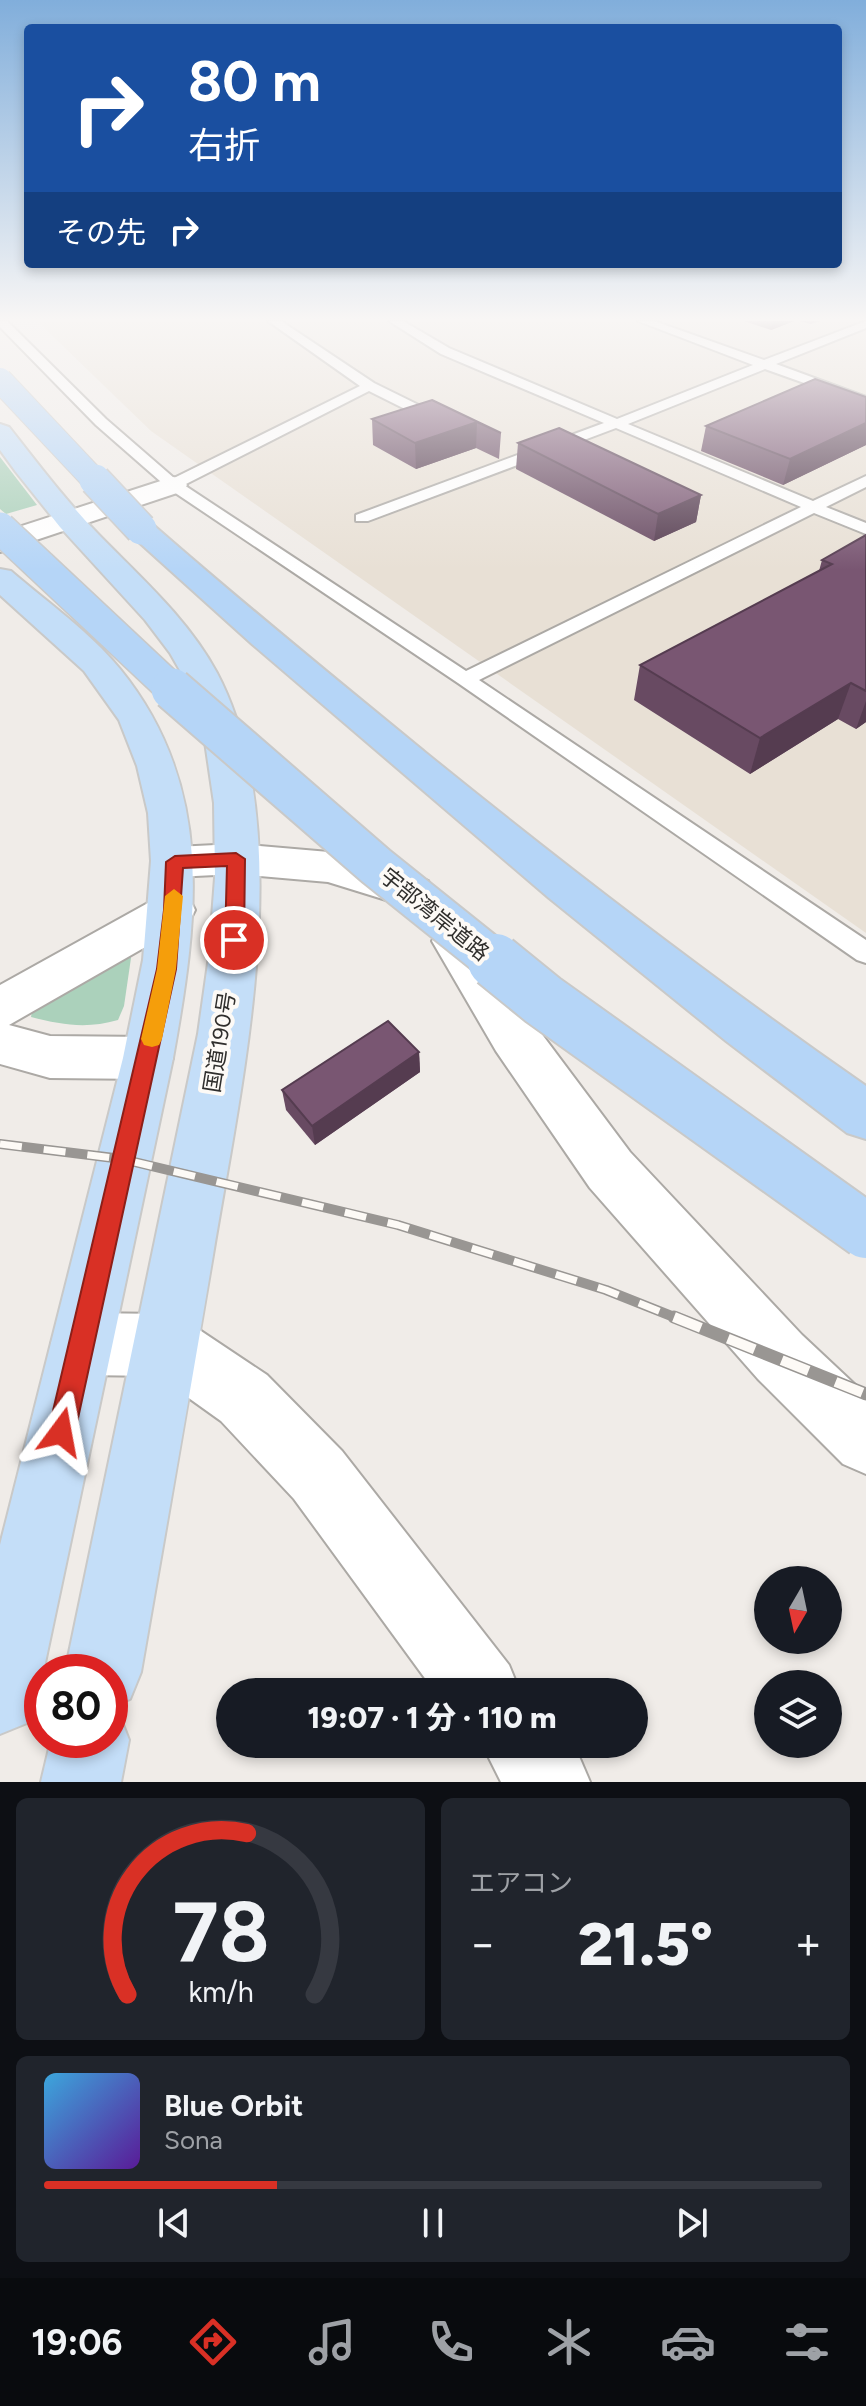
<!DOCTYPE html>
<html lang="ja">
<head>
<meta charset="utf-8">
<style>
  :root { --surface:#171b24; --page:#20242c; --text:#f1f3f6; --muted:#9ea1a6; --line:#363941; --accent:#d93025 }
  body { margin:0; font-family:Figtree,"Noto Sans JP",sans-serif; background:var(--page); color:var(--text); height:100vh; display:flex; flex-direction:column; font-size:30px; white-space:nowrap }
  * { box-sizing:border-box; margin:0 }
  p { font-size:26px; color:var(--muted) }
  .icon { flex:none; width:44px; height:44px; fill:none; stroke:currentColor; stroke-width:2; stroke-linecap:round; stroke-linejoin:round }
  .map { position:relative; height:1782px; overflow:hidden }
  .side { display:flex; flex-direction:column; gap:16px; padding:16px; background:#0d0f14; flex:1 }
  .side>* { flex:none }
  .guide { position:absolute; left:24px; top:24px; width:818px; height:244px; border-radius:8px; box-shadow:0 4px 12px #0003; background:#1a4fa0; color:#fff; overflow:hidden }
  .needle { width:52px; rotate:189deg }
  .controls { position:absolute; left:754px; top:1566px; display:grid; gap:16px }
  .controls a { display:grid; place-items:center; width:88px; height:88px; border-radius:50%; background:var(--surface); box-shadow:0 4px 12px #0003; font-size:40px }
  .speed { position:absolute; left:24px; top:1654px; display:flex; gap:16px; font-size:40px; font-weight:700; text-align:center }
  .speed>* { display:grid; place-content:center; width:104px; height:104px; border-radius:50%; background:var(--surface); box-shadow:0 4px 12px #0003; line-height:1 }
  .speed .limit { border:12px solid #d22; background:#fff; color:#111 }
  .pin { position:absolute; display:grid; place-items:center; width:68px; height:68px; color:#fff; margin:-34px; border:4px solid #fff; border-radius:50%; box-shadow:0 2px 8px #0007 }
  .me { position:absolute; width:88px; margin:-44px; rotate:13deg; stroke-linejoin:round; filter:drop-shadow(0 0 6px #0008) }
  .turn { display:flex; align-items:center; gap:28px; height:168px; padding:0 32px; font-size:36px }
  .turn .icon { width:104px; height:104px; stroke-width:2.5 }
  .turn b { display:block; font-size:56px; line-height:68px }
  .then { display:flex; align-items:center; height:76px; padding:0 32px; background:#0003; gap:16px; font-size:30px }
  .big { font-size:60px; font-weight:800; line-height:1.1 }
  .side .card { flex:1; display:flex; flex-direction:column; justify-content:center; gap:12px; min-width:0; padding:0 28px; border-radius:12px; background:var(--page) }
  .side .dial { align-items:center; gap:0 }
  .dial svg { height:208px; overflow:visible; fill:none; stroke:var(--line); stroke-width:7; stroke-linecap:round; text-anchor:middle }
  .dial text { fill:var(--text); stroke:none }
  .song { display:flex; align-items:center; gap:24px }
  .cover { width:96px; height:96px; border-radius:12px; background:linear-gradient(135deg,hsl(200 70% 55%),hsl(270 70% 35%)) }
  .played { height:8px; border-radius:4px; background:linear-gradient(90deg,var(--accent) 30%,var(--line) 30%) }
  .keys { display:flex; justify-content:space-around; direction:ltr }
  .heat { display:flex; justify-content:space-between; align-items:center; font-size:44px; direction:ltr }
  .side .tiles { flex:1; display:grid; gap:16px; grid-template-columns:1fr 1fr }
  .card:last-child { grid-column:span 2 }
  .trip { position:absolute; left:216px; top:1678px; width:432px; height:80px; border-radius:40px; background:var(--surface); box-shadow:0 4px 12px #0003; font-weight:800; line-height:80px; text-align:center }
  .tab-bar { display:flex; height:128px; justify-content:space-around; align-items:center; background:#090b0e; color:var(--muted) }
  .tab-bar .icon { width:56px; height:56px }
  .tab-bar .current { color:var(--accent) }
  .tab-bar b { font-size:36px; color:var(--text) }
  .map>svg:first-child { display:block }
  .built { fill:#e8e0d5 }
  .green { fill:#abd1bb }
  .lines { fill:none; stroke-linecap:round; stroke-linejoin:round }
  .service-casing { stroke:#aca9a5; stroke-width:4 }
  .minor-casing { stroke:#aca9a5; stroke-width:4 }
  .tertiary-casing { stroke:#aca9a5; stroke-width:4 }
  .trunk-casing { stroke:#c9c9c8; stroke-width:4 }
  .motorway-casing { stroke:#c9c9c8; stroke-width:4 }
  .service { fill:#fff; fill-rule:evenodd }
  .minor { fill:#fff; fill-rule:evenodd }
  .tertiary { fill:#fff; fill-rule:evenodd }
  .trunk { fill:#c4def8; fill-rule:evenodd }
  .motorway { fill:#b5d5f7; fill-rule:evenodd }
  .rail-far1-casing { stroke:#999693; stroke-width:10 }
  .rail-casing { stroke:#999693; stroke-width:13 }
  .rail-far1 { stroke:#fdfaf6; stroke-width:7; stroke-dasharray:22; stroke-linecap:butt }
  .rail { stroke:#fdfaf6; stroke-width:10; stroke-dasharray:29; stroke-linecap:butt }
  .motorway-bridge-far3-casing { stroke:#c9c9c8; stroke-width:26; stroke-linecap:butt }
  .motorway-bridge-far2-casing { stroke:#c9c9c8; stroke-width:34; stroke-linecap:butt }
  .motorway-bridge-far1-casing { stroke:#c9c9c8; stroke-width:45; stroke-linecap:butt }
  .motorway-bridge-casing { stroke:#c9c9c8; stroke-width:58; stroke-linecap:butt }
  .motorway-bridge-far3 { stroke:#b5d5f7; stroke-width:24 }
  .motorway-bridge-far2 { stroke:#b5d5f7; stroke-width:31 }
  .motorway-bridge-far1 { stroke:#b5d5f7; stroke-width:41 }
  .motorway-bridge { stroke:#b5d5f7; stroke-width:54 }
  .wall { fill:#684a62 }
  .shaded-wall { fill:#553c50 }
  .building { fill:#795672; stroke:#553c50; stroke-width:2 }
  .route { fill:#d93025; stroke:#8d1f18; stroke-width:2 }
  .slow { fill:#f59e0b }
  .labels { text-anchor:middle; stroke-width:8; stroke-linejoin:round; paint-order:stroke }
  .street-label { font-size:22px; fill:#302f2d; stroke:#fdfaf6 }
</style>
</head>
<body>
<div class="map">
<svg width="866" height="1782" viewBox="0 0 866 1782">
  <rect width="100%" height="100%" fill="#f0ece8"/>
  <!-- built -->
  <polygon class="built" points="37,321 866,321 866,933 151,431"/>
  <!-- green -->
  <g class="green">
    <polygon points="0,457 37,505 6,514 0,509"/>
    <path d="M125,948L131,958L124,1006L118,1020C87,1029 62,1025 31,1017L34,1002Z"/>
  </g>
  <g class="lines">
    <defs>
      <polygon id="service" points="0,321 7,321 106,419 174,478 360,386 268,321 281,321 374,383 447,419 447,425 437,425 369,391 184,485 466,671 801,507 616,428 368,521 356,521 356,515 604,423 441,354 389,321 403,321 449,348 617,419 753,365 638,321 654,321 764,360 866,321 866,328 776,364 866,397 866,405 765,369 628,424 813,501 866,476 866,487 826,507 866,523 866,534 814,513 479,680 866,940 866,963 857,960 458,683 168,488 96,425 0,327"/>
      <g id="minor">
        <polygon points="173,477 183,479 187,485 183,491 0,552 0,533"/>
        <polygon points="173,893 189,898 195,910 189,922 9,1025 50,1036 148,1037 166,1043 173,1058 166,1073 148,1079 50,1078 0,1064 0,985 157,898"/>
        <polygon points="82,1313 167,1314 189,1323 267,1375 342,1451 509,1665 520,1692 435,1692 294,1499 221,1421 158,1376 82,1375 60,1366 51,1344 60,1322"/>
        <polygon points="482,1744 570,1744 578,1754 590,1782 501,1782"/>
      </g>
      <g id="tertiary">
        <polygon points="236,844 329,852 428,881 434,892 428,903 412,908 328,882 236,874 175,877 160,873 154,862 160,851 175,847"/>
        <polygon points="455,923 471,929 481,940 532,1021 630,1152 802,1335 866,1395 866,1474 843,1464 758,1379 590,1188 496,1051 432,941 439,929"/>
      </g>
      <g id="trunk">
        <path d="M0,424L9,427C38,464 66,501 99,535C141,578 188,619 217,673C300,831 241,1085 213,1255C190,1394 165,1533 141,1672L130,1699L110,1707V1672H65L198,1034L209,956L215,878L214,803L204,735L182,674L170,653L145,620L60,527L16,472L0,450Z"/>
        <path d="M0,569L11,571C48,603 89,631 120,669C216,787 198,919 173,1058L38,1696L27,1723L0,1734V1545L123,1058L143,960L151,861L148,813L137,766L119,720L84,671L0,595Z"/>
        <polygon points="110,1709 118,1712 129,1740 121,1782 41,1782 51,1740 110,1740"/>
      </g>
      <path id="motorway" d="M141,520L151,523C241,602 333,677 426,753C569,869 715,981 866,1086V1139L847,1133L726,1041L549,898L252,644L131,535L126,529L131,523Z"/>
    </defs>
    <!-- service casing -->
    <use href="#service" class="service-casing"/>
    <!-- minor casing -->
    <use href="#minor" class="minor-casing"/>
    <!-- tertiary casing -->
    <use href="#tertiary" class="tertiary-casing"/>
    <!-- trunk casing -->
    <use href="#trunk" class="trunk-casing"/>
    <!-- motorway casing -->
    <use href="#motorway" class="motorway-casing"/>
    <!-- service -->
    <use href="#service" class="service"/>
    <!-- minor -->
    <use href="#minor" class="minor"/>
    <!-- tertiary -->
    <use href="#tertiary" class="tertiary"/>
    <!-- trunk -->
    <use href="#trunk" class="trunk"/>
    <!-- motorway -->
    <use href="#motorway" class="motorway"/>
    <defs>
      <polyline id="rail-far1" points="0,1144 122,1159 398,1225 606,1290 679,1319"/>
      <polyline id="rail" points="674,1317 866,1394"/>
    </defs>
    <!-- rail-far1 casing -->
    <use href="#rail-far1" class="rail-far1-casing"/>
    <!-- rail casing -->
    <use href="#rail" class="rail-casing"/>
    <!-- rail-far1 -->
    <use href="#rail-far1" class="rail-far1"/>
    <!-- rail -->
    <use href="#rail" class="rail"/>
    <defs>
      <polyline id="motorway-bridge-far3" points="0,380 96,482"/>
      <g id="motorway-bridge-far2">
        <polyline points="95,480 141,529"/>
        <polyline points="0,528 174,691"/>
      </g>
      <polyline id="motorway-bridge-far1" points="172,689 376,866 497,963"/>
      <polyline id="motorway-bridge" points="495,961 543,1000 866,1231"/>
    </defs>
    <!-- motorway-bridge-far3 casing -->
    <use href="#motorway-bridge-far3" class="motorway-bridge-far3-casing"/>
    <!-- motorway-bridge-far2 casing -->
    <use href="#motorway-bridge-far2" class="motorway-bridge-far2-casing"/>
    <!-- motorway-bridge-far1 casing -->
    <use href="#motorway-bridge-far1" class="motorway-bridge-far1-casing"/>
    <!-- motorway-bridge casing -->
    <use href="#motorway-bridge" class="motorway-bridge-casing"/>
    <!-- motorway-bridge-far3 -->
    <use href="#motorway-bridge-far3" class="motorway-bridge-far3"/>
    <!-- motorway-bridge-far2 -->
    <use href="#motorway-bridge-far2" class="motorway-bridge-far2"/>
    <!-- motorway-bridge-far1 -->
    <use href="#motorway-bridge-far1" class="motorway-bridge-far1"/>
    <!-- motorway-bridge -->
    <use href="#motorway-bridge" class="motorway-bridge"/>
  </g>
  <!-- wall -->
  <g class="wall">
    <polygon points="744,321 794,321 771,330"/>
    <polygon points="799,321 820,321 811,324"/>
    <polygon points="866,397 866,445 783,485 701,451 706,426"/>
    <polygon points="432,400 501,433 499,459 476,448 416,469 373,445 372,419"/>
    <polygon points="518,443 701,495 696,522 654,541 516,469"/>
    <polygon points="866,535 866,722 856,729 838,719 750,774 634,700 640,665 819,571 822,560"/>
    <polygon points="419,1052 420,1072 315,1145 286,1110 282,1090"/>
  </g>
  <!-- shaded-wall -->
  <g class="shaded-wall">
    <polygon points="773,321 794,321 771,330"/>
    <polygon points="477,422 476,448 416,469 415,443"/>
    <polygon points="866,423 866,445 783,485 790,459"/>
    <polygon points="701,495 696,522 654,541 658,514"/>
    <polygon points="851,683 838,719 750,774 760,738"/>
    <polygon points="866,701 866,722 856,729"/>
    <polygon points="419,1052 420,1072 315,1145 312,1126"/>
  </g>
  <!-- building -->
  <g class="building">
    <polygon points="815,379 866,397 866,423 790,459 706,426"/>
    <polygon points="432,400 501,433 477,422 415,443 372,419"/>
    <polygon points="559,428 701,495 658,514 518,443"/>
    <polygon points="866,535 866,691 851,683 760,738 640,665 832,564 822,560"/>
    <polygon points="388,1021 419,1052 312,1126 282,1090"/>
  </g>
  <!-- sky -->
  <linearGradient id="sky" x2="0" y2="1"><stop stop-color="#81aedb"/><stop offset="0.56" stop-color="#f8f6f5"/><stop offset="1" stop-color="#f8f6f5" stop-opacity="0"/></linearGradient>
  <rect width="866" height="570" fill="url(#sky)"/>
  <!-- route -->
  <polygon class="route" points="236,853 245,859 244,940 234,947 225,940 227,866 183,868 176,969 75,1432 71,1442 61,1446 52,1442 48,1432 157,969 164,910 166,862 175,856"/>
  <!-- slow -->
  <polygon class="slow" points="174,889 183,896 176,969 162,1039 159,1045 152,1047 144,1045 141,1039 157,969 165,896"/>
  <g class="labels">
    <!-- street labels -->
    <g class="street-label">
      <text transform="translate(435 914) rotate(39)" y="8">宇部湾岸道路</text>
      <text transform="translate(219 1042) rotate(-81)" y="8">国道190号</text>
    </g>
  </g>
</svg>
<div class="controls">
<a><svg class="needle" viewBox="-14 -14 28 28"><path d="M0-13l5 13h-10z" fill="#e53935"/><path d="M0 13l5-13h-10z" fill="#9ea1a6"/></svg></a>
<a><svg class="icon" aria-label="layers" viewBox="0 0 24 24"><path d="M12 4l9 5-9 5-9-5zM3 14l9 5 9-5"/></svg></a>
</div>
<div class="speed"><div class="limit">80</div></div>
<div class="pin" style="left:234px;top:940px;background:#d93025"><svg class="icon" aria-label="arrive" viewBox="0 0 24 24"><path d="M6 21V4h12l-3 4 3 4H6"/></svg></div>
<svg class="me" style="left:61px;top:1432px" viewBox="-20 -20 40 40"><path d="M0-17L14 15 0 8-14 15z" fill="#d93025" stroke="#fff" stroke-width="4"/></svg>
<div class="trip">19:07 · 1 分 · 110 m</div>
<div class="guide">
<div class="turn"><svg class="icon" aria-label="right" viewBox="0 0 24 24"><path d="M7 20v-9h11M14 6l5 5-5 5"/></svg><div><b>80 m</b>右折</div></div>
<div class="then">その先<svg class="icon" aria-label="right" viewBox="0 0 24 24"><path d="M7 20v-9h11M14 6l5 5-5 5"/></svg></div>
</div>
</div>
<section class="side">
<div class="tiles">
<div class="card dial"><svg viewBox="0 0 100 80">
<path d="M14 69A42 42 0 1 1 86 69"/>
<path d="M14 69A42 42 0 0 1 60 7" stroke="#d93025"/>
<text x="50" y="56" font-size="32" font-weight="700">78</text>
<text x="50" y="72" font-size="11">km/h</text>
</svg></div>
<div class="card"><p>エアコン</p>
<div class="heat"><a>−</a><b class="big">21.5°</b><a>+</a></div>
</div>
<div class="card">
<div class="song"><i class="cover"></i><div><b>Blue Orbit</b><p>Sona</p></div></div>
<div class="played"></div>
<div class="keys"><svg class="icon" aria-label="previous" viewBox="0 0 24 24"><path d="M18 5L8 12l10 7zM5 5v14"/></svg><svg class="icon" aria-label="pause" viewBox="0 0 24 24"><path d="M8 5v14M16 5v14"/></svg><svg class="icon" aria-label="next" viewBox="0 0 24 24"><path d="M6 5l10 7-10 7zM19 5v14"/></svg></div>
</div>
</div>
</section>
<nav class="tab-bar">
<b>19:06</b>
<svg class="icon current" aria-label="directions" viewBox="0 0 24 24"><path d="M12 3l9 9-9 9-9-9zM9 14v-3h6M13 9l2 2-2 2"/></svg>
<svg class="icon" aria-label="music" viewBox="0 0 24 24"><path d="M9 18V5l10-2v13"/><circle cx="6" cy="18" r="3"/><circle cx="16" cy="16" r="3"/></svg>
<svg class="icon" aria-label="phone" viewBox="0 0 24 24"><path d="M5 4h4l2 5-3 2q2 4 5 5l2-3 5 2v4C11 20 4 13 5 4z"/></svg>
<svg class="icon" aria-label="climate" viewBox="0 0 24 24"><path d="M12 3v18M4 7l16 10M4 17L20 7"/></svg>
<svg class="icon" aria-label="car" viewBox="0 0 24 24"><path d="M5 17H2v-5l4-1 3-4h7l3 4 3 1v5h-3M9 17h6M6 11h13"/><circle cx="7" cy="17" r="2"/><circle cx="17" cy="17" r="2"/></svg>
<svg class="icon" aria-label="filters" viewBox="0 0 24 24"><path d="M4 7h16M4 17h16"/><circle cx="9" cy="7" r="2"/><circle cx="15" cy="17" r="2"/></svg>
</nav>
</body>
</html>
